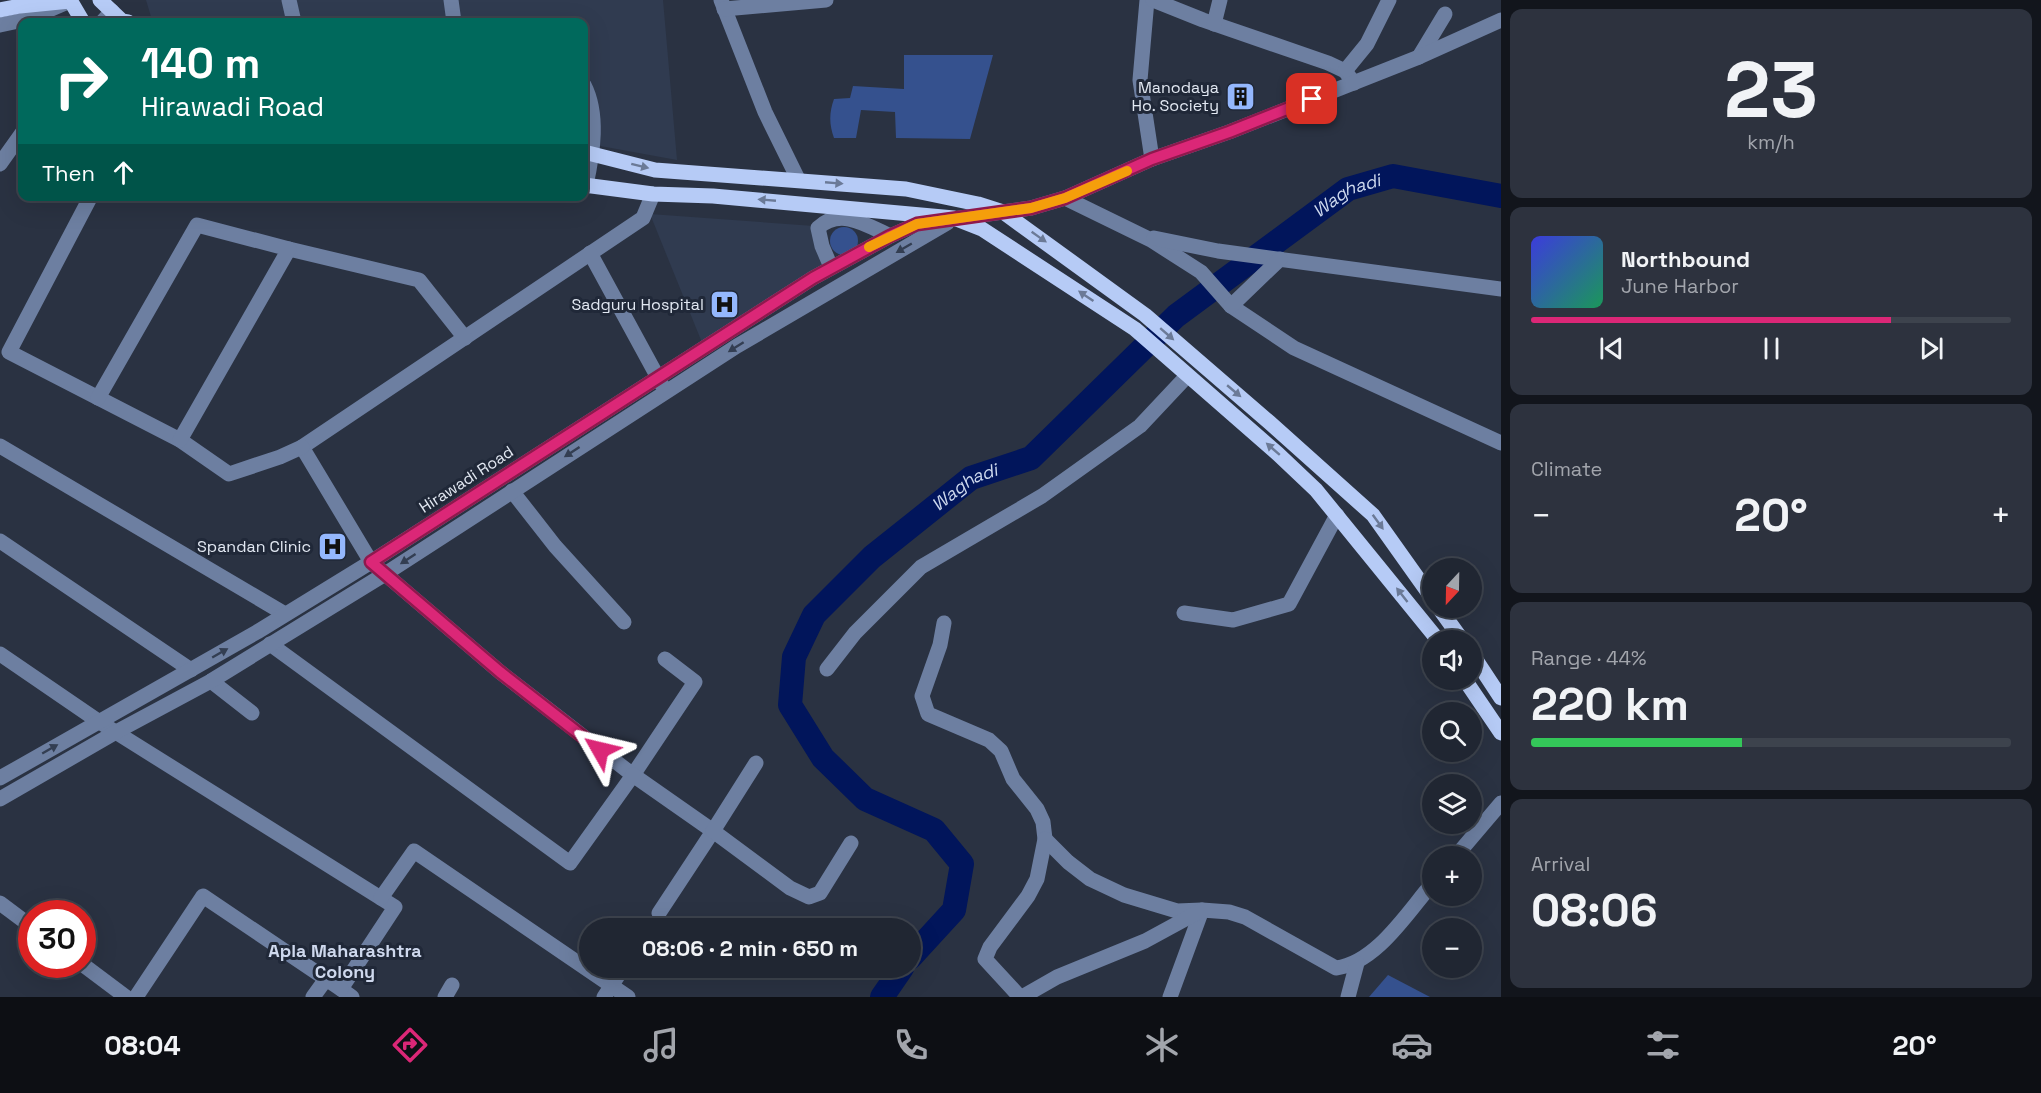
<!DOCTYPE html>
<html lang="en">
<head>
<meta charset="utf-8">
<style>
  :root { --surface:#202632; --page:#2d323e; --text:#f1f3f6; --muted:#a2a5ac; --line:#3d434d; --accent:#db2777 }
  body { margin:0; font-family:"Space Grotesk",sans-serif; background:var(--page); color:var(--text); height:100vh; display:flex; flex-direction:column; font-size:22px; white-space:nowrap }
  * { box-sizing:border-box; margin:0 }
  p { font-size:20px; color:var(--muted) }
  .icon { flex:none; width:33px; height:33px; fill:none; stroke:currentColor; stroke-width:2; stroke-linecap:round; stroke-linejoin:round }
  .map { position:relative; flex:1; overflow:hidden }
  .sheet { display:flex; flex-direction:column; gap:9px; padding:9px; background:#12151c; width:540px }
  .sheet>* { flex:none }
  .top-card { position:absolute; left:18px; top:18px; width:570px; height:183px; border-radius:12px; box-shadow:0 6px 24px #0002,0 0 0 2px var(--line); background:#00695c; color:#fff; overflow:hidden }
  .needle { width:39px; rotate:202deg }
  .controls { position:absolute; left:1422px; top:558px; display:grid; gap:12px }
  .controls a { display:grid; place-items:center; width:60px; height:60px; border-radius:50%; background:var(--surface); box-shadow:0 6px 24px #0002,0 0 0 2px var(--line); font-size:30px }
  .speed { position:absolute; left:18px; top:900px; display:flex; gap:12px; font-size:30px; font-weight:700; text-align:center }
  .speed>* { display:grid; place-content:center; width:78px; height:78px; border-radius:50%; background:var(--surface); box-shadow:0 6px 24px #0002,0 0 0 2px var(--line); line-height:1 }
  .speed .limit { border:9px solid #d22; background:#fff; color:#111 }
  .pin { position:absolute; display:grid; place-items:center; width:51px; height:51px; color:#fff; margin:-26px; border-radius:12px; box-shadow:0 3px 9px #0006 }
  .me { position:absolute; width:66px; margin:-33px; rotate:307deg; stroke-linejoin:round; filter:drop-shadow(0 0 4px #0008) }
  .turn { display:flex; align-items:center; gap:21px; height:126px; padding:0 24px; font-size:27px }
  .turn .icon { width:78px; height:78px; stroke-width:2.5 }
  .turn b { display:block; font-size:42px; line-height:51px }
  .then { display:flex; align-items:center; height:57px; padding:0 24px; background:#0003; gap:12px; font-size:22px }
  .big { font-size:45px; font-weight:700; line-height:1.1 }
  .sheet .tile { flex:1; display:flex; flex-direction:column; justify-content:center; gap:9px; min-width:0; padding:0 21px; border-radius:12px; background:var(--page) }
  .sheet .dial { align-items:center; gap:0 }
  .dial b { font-size:78px; line-height:1 }
  .song { display:flex; align-items:center; gap:18px }
  .cover { width:72px; height:72px; border-radius:9px; background:linear-gradient(135deg,hsl(240 70% 55%),hsl(150 70% 35%)) }
  .played { height:6px; border-radius:3px; background:linear-gradient(90deg,var(--accent) 75%,var(--line) 75%) }
  .keys { display:flex; justify-content:space-around; direction:ltr }
  .heat { display:flex; justify-content:space-between; align-items:center; font-size:33px; direction:ltr }
  .charge { height:9px; border-radius:4px; background:linear-gradient(90deg,#34c759 44%,var(--line) 0) }
  .trip { position:absolute; left:579px; top:918px; width:342px; height:60px; border-radius:30px; background:var(--surface); box-shadow:0 6px 24px #0002,0 0 0 2px var(--line); font-weight:700; line-height:60px; text-align:center }
  .tab-bar { display:flex; height:96px; justify-content:space-around; align-items:center; background:#0d0f14; color:var(--muted) }
  .tab-bar .icon { width:42px; height:42px }
  .tab-bar .active { color:var(--accent) }
  .tab-bar b { font-size:27px; color:var(--text) }
  main { display:flex; flex:1; min-height:0 }
  .map>svg:first-child { display:block }
  .built { fill:#303b50 }
  .green { fill:#35518e }
  .lines { fill:none; stroke-linecap:round; stroke-linejoin:round }
  .river { stroke:#01155b; stroke-width:24 }
  .minor { stroke:#6d7fa1; stroke-width:15 }
  .major { stroke:#b6cbf6; stroke-width:15 }
  .oneway { fill:#6b7a97 }
  .oneway2 { fill:#333e52 }
  .route-casing { stroke:#8e194d; stroke-width:15 }
  .route { stroke:#db2777; stroke-width:10 }
  .slow { stroke:#f59e0b; stroke-width:10 }
  .labels { text-anchor:middle; stroke-width:6; stroke-linejoin:round; paint-order:stroke }
  .poi-label { font-size:16px; fill:#e2e8f2; stroke:#202838; text-anchor:end }
  .street-label { font-size:16px; fill:#e2e8f2; stroke:#202838 }
  .water-label { font-size:18px; font-style:italic; fill:#cdd8ed; stroke:#202838 }
  .neighbourhood-label { font-size:18px; font-weight:bold; fill:#ced8ed; stroke:#202838 }
</style>
</head>
<body>
<main>
<div class="map">
<svg width="1501" height="997" viewBox="0 0 1501 997">
  <rect width="100%" height="100%" fill="#2a3242"/>
  <!-- built -->
  <g class="built">
    <polygon points="146,0 663,0 677,160 584,143 584,22 162,22 152,20"/>
    <polygon points="650,214 814,226 823,264 703,345"/>
  </g>
  <!-- green -->
  <g class="green">
    <path d="M904,55H993L970,139L896,138L895,112L861,110L856,138H834C829,124 829,113 834,99L850,98L853,86L904,89Z"/>
    <circle cx="844" cy="241" r="14"/>
    <polygon points="1388,975 1430,997 1369,997"/>
  </g>
  <g class="lines">
    <!-- river -->
    <g class="river">
      <path id="s1" d="M910,958L954,910L962,864L934,830L865,799L823,758L790,705L794,657L814,615L872,557L971,478L1031,458L1176,316L1348,189L1393,176L1501,196"/>
      <polyline points="882,997 902,968"/>
    </g>
    <!-- minor -->
    <g class="minor">
      <polyline points="289,0 294,22"/>
      <polyline points="451,0 454,22"/>
      <polyline points="721,0 765,112 798,179"/>
      <polyline points="1147,0 1140,80 1152,159"/>
      <polyline points="1153,0 1203,20 1328,63 1345,71 1354,83"/>
      <polyline points="724,9 826,0"/>
      <polyline points="102,22 112,11"/>
      <polyline points="1214,24 1220,0"/>
      <polyline points="0,25 28,19 65,3"/>
      <polyline points="1419,57 1445,14"/>
      <polyline points="1345,71 1367,44 1389,0"/>
      <path d="M584,85C599,114 593,153 586,185"/>
      <polyline points="0,164 22,133"/>
      <polyline points="653,194 643,218 302,447 371,562 500,672 633,775 695,682 665,659"/>
      <polyline points="91,196 9,352 180,440 229,474 280,457 302,447"/>
      <polyline points="1065,198 1151,240 1201,272 1231,306 1294,348 1501,443"/>
      <polyline points="1154,238 1218,251 1501,289"/>
      <polyline points="289,249 419,280 465,338"/>
      <polyline points="590,253 662,385"/>
      <path d="M831,267L822,246L818,228C840,207 867,225 890,236"/>
      <polyline points="1231,306 1280,259"/>
      <polyline points="98,398 197,225 289,249 180,440"/>
      <polyline points="0,446 285,614"/>
      <polyline points="512,491 555,546 624,622"/>
      <polyline points="0,541 191,670"/>
      <polyline points="1184,613 1233,620 1289,604 1337,515"/>
      <polyline points="944,623 940,645 922,696 928,714 989,740 1001,751 1013,779 1037,809 1043,822 1045,839 1037,879 1028,896 990,947 985,959 1020,997"/>
      <polyline points="270,644 570,863 633,775 713,831 659,913"/>
      <polyline points="0,654 98,721 395,907 341,989 352,997"/>
      <polyline points="827,669 855,633 921,567 1042,496 1140,426 1187,376"/>
      <polyline points="211,681 252,713"/>
      <polyline points="756,763 713,831 790,888 809,897 820,893 851,843"/>
      <polyline points="0,778 257,632 371,562 813,278 890,236 917,224 1031,208 1065,198 1152,159 1229,132 1419,57 1501,20"/>
      <polyline points="0,799 116,732 211,681 385,574 737,346 947,223"/>
      <polyline points="1045,839 1068,862 1090,879 1124,895 1177,911 1202,910 1170,997"/>
      <polyline points="1456,856 1501,803"/>
      <polyline points="381,898 414,851 628,997"/>
      <polyline points="0,903 32,927"/>
      <polyline points="82,964 126,997"/>
      <polyline points="136,997 203,896 341,989"/>
      <polyline points="313,997 326,979"/>
      <polyline points="445,997 452,985"/>
      <polyline points="604,997 623,968"/>
      <path d="M1022,997L1057,977L1145,941L1202,910L1229,912L1245,917L1336,968C1376,963 1407,913 1432,884"/>
      <polyline points="1348,997 1357,963"/>
    </g>
    <!-- major -->
    <g class="major">
      <polyline points="70,0 83,22"/>
      <polyline points="100,0 122,21 128,22"/>
      <polyline points="0,10 20,6 70,1"/>
      <polyline points="584,152 655,170 906,189 978,204 1003,212 1145,315 1269,422 1373,515 1432,598"/>
      <polyline points="584,185 653,194 713,196 954,218 982,229 1135,329 1278,454 1316,490 1438,640"/>
      <polyline points="1439,608 1462,640"/>
      <polyline points="1472,654 1501,698"/>
      <polyline points="1465,680 1501,733"/>
    </g>
  </g>
  <!-- one-way arrows -->
  <defs><path id="oneway-solid" d="M-6-.8H1V-3.2L6.5 0L1 3.2V.8H-6Z" transform="scale(1.5)"/></defs>
  <g class="oneway">
    <use href="#oneway-solid" transform="translate(640 166) rotate(14)"/>
    <use href="#oneway-solid" transform="translate(834 183) rotate(5)"/>
    <use href="#oneway-solid" transform="translate(767 200) rotate(-175)"/>
    <use href="#oneway-solid" transform="translate(1039 237) rotate(35)"/>
    <use href="#oneway-solid" transform="translate(1086 296) rotate(-146)"/>
    <use href="#oneway-solid" transform="translate(1167 334) rotate(41)"/>
    <use href="#oneway-solid" transform="translate(1234 391) rotate(40)"/>
    <use href="#oneway-solid" transform="translate(1273 449) rotate(-139)"/>
    <use href="#oneway-solid" transform="translate(1378 522) rotate(54)"/>
    <use href="#oneway-solid" transform="translate(1402 595) rotate(-128)"/>
  </g>
  <g class="oneway2">
    <use href="#oneway-solid" transform="translate(904 248) rotate(150)"/>
    <use href="#oneway-solid" transform="translate(736 347) rotate(148)"/>
    <use href="#oneway-solid" transform="translate(572 452) rotate(147)"/>
    <use href="#oneway-solid" transform="translate(408 559) rotate(147)"/>
    <use href="#oneway-solid" transform="translate(220 653) rotate(-30)"/>
    <use href="#oneway-solid" transform="translate(50 749) rotate(-30)"/>
  </g>
  <g class="lines">
    <defs>
      <polyline id="route" points="600,750 500,672 371,562 813,278 890,236 917,224 1031,208 1065,198 1152,159 1229,132 1312,99"/>
    </defs>
    <!-- route casing -->
    <use href="#route" class="route-casing"/>
    <!-- route -->
    <use href="#route" class="route"/>
    <!-- slow -->
    <polyline class="slow" points="869,247 917,224 1031,208 1065,198 1127,171"/>
  </g>
  <!-- icons -->
  <defs>
    <symbol id="building-square" viewBox="-11 -11 22 22"><rect x="-9" y="-9" width="18" height="18" rx="4" fill="#94b7fd" stroke="#202838"/><path d="M-4-6H4V6H1V3H-1V6H-4ZM-2.5-4.3h1.7v1.8h-1.7ZM.8-4.3h1.7v1.8H.8ZM-2.5-1h1.7V.8h-1.7ZM.8-1h1.7V.8H.8Z" fill="#111"/></symbol>
    <symbol id="hospital-square" viewBox="-11 -11 22 22"><rect x="-9" y="-9" width="18" height="18" rx="4" fill="#94b7fd" stroke="#202838"/><path d="M-5-5h3v3.5h4V-5h3V5h-3V1.5h-4V5h-3Z" fill="#111"/></symbol>
  </defs>
  <g fill-rule="evenodd">
    <use href="#building-square" x="1224" y="80" width="33" height="33"/>
    <use href="#hospital-square" x="708" y="288" width="33" height="33"/>
    <use href="#hospital-square" x="316" y="530" width="33" height="33"/>
  </g>
  <g class="labels">
    <!-- poi labels -->
    <g class="poi-label">
      <text x="1219" y="93">Manodaya<tspan x="1219" dy="18">Ho. Society</tspan></text>
      <text x="704" y="310">Sadguru Hospital</text>
      <text x="311" y="552">Spandan Clinic</text>
    </g>
    <!-- street labels -->
    <g class="street-label">
      <text transform="translate(466 479) rotate(-33)" y="6">Hirawadi Road</text>
    </g>
    <!-- water labels -->
    <g class="water-label">
      <text dy="6" stroke="none"><textPath href="#s1" startOffset="1132">Waghadi</textPath></text>
      <text dy="6" stroke="none"><textPath href="#s1" startOffset="646">Waghadi</textPath></text>
    </g>
    <!-- neighbourhood labels -->
    <g class="neighbourhood-label">
      <text x="345" y="957">Apla Maharashtra<tspan x="345" dy="21">Colony</tspan></text>
    </g>
  </g>
</svg>
<div class="controls">
<a><svg class="needle" viewBox="-14 -14 28 28"><path d="M0-13l5 13h-10z" fill="#e53935"/><path d="M0 13l5-13h-10z" fill="#a2a5ac"/></svg></a>
<a><svg class="icon" aria-label="sound" viewBox="0 0 24 24"><path d="M4 9h4l5-4v14l-5-4H4zM17 9q2 3 0 6"/></svg></a>
<a><svg class="icon" aria-label="search" viewBox="0 0 24 24"><circle cx="10" cy="10" r="6"/><path d="M15 15l6 6"/></svg></a>
<a><svg class="icon" aria-label="layers" viewBox="0 0 24 24"><path d="M12 4l9 5-9 5-9-5zM3 14l9 5 9-5"/></svg></a>
<a>+</a>
<a>−</a>
</div>
<div class="speed"><div class="limit">30</div></div>
<div class="pin" style="left:1312px;top:99px;background:#d93025"><svg class="icon" aria-label="arrive" viewBox="0 0 24 24"><path d="M6 21V4h12l-3 4 3 4H6"/></svg></div>
<svg class="me" style="left:600px;top:750px" viewBox="-20 -20 40 40"><path d="M0-17L14 15 0 8-14 15z" fill="#db2777" stroke="#fff" stroke-width="4"/></svg>
<div class="trip">08:06 · 2 min · 650 m</div>
<div class="top-card">
<div class="turn"><svg class="icon" aria-label="right" viewBox="0 0 24 24"><path d="M7 20v-9h11M14 6l5 5-5 5"/></svg><div><b>140 m</b>Hirawadi Road</div></div>
<div class="then">Then<svg class="icon" aria-label="ahead" viewBox="0 0 24 24"><path d="M12 20V5M6 11l6-6 6 6"/></svg></div>
</div>
</div>
<section class="sheet">
<div class="tile dial"><b>23</b><p>km/h</p></div>
<div class="tile">
<div class="song"><i class="cover"></i><div><b>Northbound</b><p>June Harbor</p></div></div>
<div class="played"></div>
<div class="keys"><svg class="icon" aria-label="previous" viewBox="0 0 24 24"><path d="M18 5L8 12l10 7zM5 5v14"/></svg><svg class="icon" aria-label="pause" viewBox="0 0 24 24"><path d="M8 5v14M16 5v14"/></svg><svg class="icon" aria-label="next" viewBox="0 0 24 24"><path d="M6 5l10 7-10 7zM19 5v14"/></svg></div>
</div>
<div class="tile"><p>Climate</p>
<div class="heat"><a>−</a><b class="big">20°</b><a>+</a></div>
</div>
<div class="tile"><p>Range · 44%</p><b class="big">220 km</b><div class="charge"></div></div>
<div class="tile"><p>Arrival</p><b class="big">08:06</b></div>
</section>
</main>
<nav class="tab-bar">
<b>08:04</b>
<svg class="icon active" aria-label="directions" viewBox="0 0 24 24"><path d="M12 3l9 9-9 9-9-9zM9 14v-3h6M13 9l2 2-2 2"/></svg>
<svg class="icon" aria-label="music" viewBox="0 0 24 24"><path d="M9 18V5l10-2v13"/><circle cx="6" cy="18" r="3"/><circle cx="16" cy="16" r="3"/></svg>
<svg class="icon" aria-label="phone" viewBox="0 0 24 24"><path d="M5 4h4l2 5-3 2q2 4 5 5l2-3 5 2v4C11 20 4 13 5 4z"/></svg>
<svg class="icon" aria-label="climate" viewBox="0 0 24 24"><path d="M12 3v18M4 7l16 10M4 17L20 7"/></svg>
<svg class="icon" aria-label="car" viewBox="0 0 24 24"><path d="M5 17H2v-5l4-1 3-4h7l3 4 3 1v5h-3M9 17h6M6 11h13"/><circle cx="7" cy="17" r="2"/><circle cx="17" cy="17" r="2"/></svg>
<svg class="icon" aria-label="filters" viewBox="0 0 24 24"><path d="M4 7h16M4 17h16"/><circle cx="9" cy="7" r="2"/><circle cx="15" cy="17" r="2"/></svg>
<b>20°</b>
</nav>
</body>
</html>
